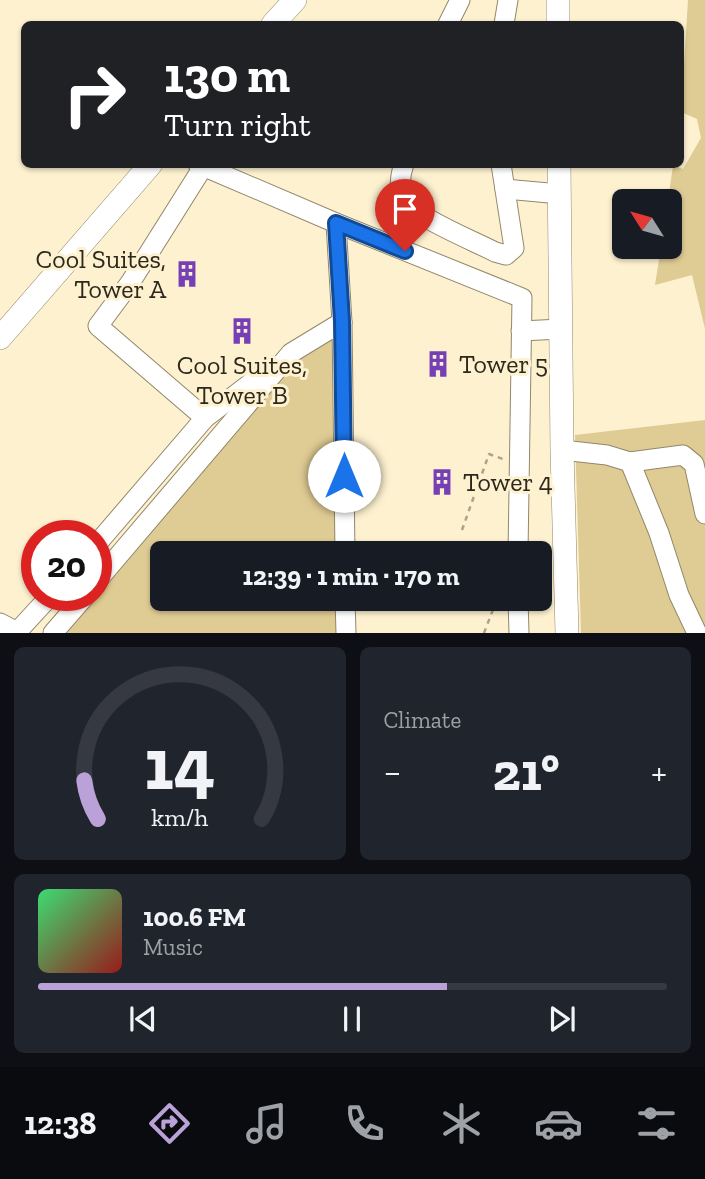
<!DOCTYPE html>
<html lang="en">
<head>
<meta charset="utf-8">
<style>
  :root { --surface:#171b24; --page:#20242c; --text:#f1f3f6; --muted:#9ea1a6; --line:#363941; --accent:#baa2d9 }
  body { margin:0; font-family:"Zilla Slab",serif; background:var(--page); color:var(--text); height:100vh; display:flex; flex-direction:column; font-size:26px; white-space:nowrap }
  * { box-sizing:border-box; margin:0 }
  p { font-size:23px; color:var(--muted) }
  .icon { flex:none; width:38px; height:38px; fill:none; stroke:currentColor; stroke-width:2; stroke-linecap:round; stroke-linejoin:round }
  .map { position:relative; height:633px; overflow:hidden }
  .panel { display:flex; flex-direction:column; gap:14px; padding:14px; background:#0d0f14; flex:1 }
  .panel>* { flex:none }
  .top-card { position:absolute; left:21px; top:21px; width:663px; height:147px; border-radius:10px; box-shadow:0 2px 5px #0004; background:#202124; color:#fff; overflow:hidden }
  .needle { width:46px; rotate:307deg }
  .buttons { position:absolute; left:612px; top:189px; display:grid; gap:14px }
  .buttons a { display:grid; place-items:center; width:70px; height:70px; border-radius:10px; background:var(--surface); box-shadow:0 2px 5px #0004; font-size:35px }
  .speed { position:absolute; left:21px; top:520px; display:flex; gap:14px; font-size:35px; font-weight:700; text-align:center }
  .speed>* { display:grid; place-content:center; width:91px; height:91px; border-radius:50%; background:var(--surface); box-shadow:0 2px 5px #0004; line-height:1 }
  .speed .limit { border:10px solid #d22; background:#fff; color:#111 }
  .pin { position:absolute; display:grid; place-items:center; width:60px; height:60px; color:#fff; margin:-72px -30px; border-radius:50% 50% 50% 0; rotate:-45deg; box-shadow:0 0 7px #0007 }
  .pin .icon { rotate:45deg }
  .me { position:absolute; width:77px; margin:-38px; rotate:0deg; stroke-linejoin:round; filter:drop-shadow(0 0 5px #0008) }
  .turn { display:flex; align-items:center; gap:24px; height:147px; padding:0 28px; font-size:32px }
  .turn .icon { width:91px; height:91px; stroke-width:2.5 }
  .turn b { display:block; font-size:49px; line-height:60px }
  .big { font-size:52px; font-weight:700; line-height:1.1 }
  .panel .card { flex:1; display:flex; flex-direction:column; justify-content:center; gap:10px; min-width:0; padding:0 24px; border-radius:10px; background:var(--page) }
  .panel .dial { align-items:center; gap:0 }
  .dial svg { height:182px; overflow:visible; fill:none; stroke:var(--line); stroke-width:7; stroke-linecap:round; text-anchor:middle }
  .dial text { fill:var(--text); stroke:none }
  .song { display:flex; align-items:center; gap:21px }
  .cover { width:84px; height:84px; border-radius:10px; background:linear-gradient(135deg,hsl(140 70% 55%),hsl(0 70% 35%)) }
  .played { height:7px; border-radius:4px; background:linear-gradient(90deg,var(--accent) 65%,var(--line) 65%) }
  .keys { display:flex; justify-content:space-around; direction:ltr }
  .heat { display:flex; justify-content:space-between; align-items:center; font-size:38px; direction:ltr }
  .panel .tiles { flex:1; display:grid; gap:14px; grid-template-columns:1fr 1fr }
  .card:last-child { grid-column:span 2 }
  .trip { position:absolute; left:150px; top:541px; width:402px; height:70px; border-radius:10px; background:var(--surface); box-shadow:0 2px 5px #0004; font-weight:700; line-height:70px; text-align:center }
  .dock { display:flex; height:112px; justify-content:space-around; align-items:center; background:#090b0e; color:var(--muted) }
  .dock .icon { width:49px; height:49px }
  .dock .current { color:var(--accent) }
  .dock b { font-size:32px; color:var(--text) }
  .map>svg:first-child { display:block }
  .green { fill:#dfcb94 }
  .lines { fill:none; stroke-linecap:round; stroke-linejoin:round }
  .minor-casing { stroke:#928769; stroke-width:21 }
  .major-casing { stroke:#928769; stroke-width:24 }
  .path { stroke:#aca38a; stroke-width:2.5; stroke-dasharray:5 5; stroke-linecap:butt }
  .minor { stroke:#fff; stroke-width:19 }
  .major { stroke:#fff; stroke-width:23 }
  .route-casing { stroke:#114b97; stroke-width:18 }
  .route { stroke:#1a73e8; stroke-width:12 }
  .labels { text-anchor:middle; stroke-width:6; stroke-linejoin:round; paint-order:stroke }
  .poi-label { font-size:26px; fill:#2c281b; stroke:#fdf1d0; text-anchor:start }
</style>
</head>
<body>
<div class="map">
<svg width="705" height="633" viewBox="0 0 705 633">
  <rect width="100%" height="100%" fill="#fdf1d0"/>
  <!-- green -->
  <g class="green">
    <polygon points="688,0 705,0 705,329 692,275 655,285 661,247 670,247 670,201 668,201 673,165 683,169 701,138 697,119 681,112"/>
    <polygon points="342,322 345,553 163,553 163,598 345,599 346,633 60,633 93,595 96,595 96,591 296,360"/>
    <polygon points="705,420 705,633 581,633 575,435"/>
  </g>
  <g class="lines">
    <defs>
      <g id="minor">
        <polyline points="448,24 460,0"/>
        <polyline points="504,24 508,0"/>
        <polyline points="198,164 336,223 522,298 518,553"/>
        <path d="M404,164C400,175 398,191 405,201C415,217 476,242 495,252L506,255L514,248L501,164"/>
        <polyline points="203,167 130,283 98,326 205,418"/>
        <polyline points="505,189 560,194"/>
        <polyline points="336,223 342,322 345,553"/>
        <polyline points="521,331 561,329"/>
        <polyline points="562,450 607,455 630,462 683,455 694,464 705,514"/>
        <polyline points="630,462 659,533 679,595 697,633"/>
        <polyline points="96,545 205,418 260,376"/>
        <polyline points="96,582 291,353 342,322"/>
        <polyline points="345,598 346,633"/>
        <polyline points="518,598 519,633"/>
        <polyline points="0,623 17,632 51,595"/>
        <polyline points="53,633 86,595"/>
      </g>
      <g id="major">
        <polyline points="558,0 558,24"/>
        <polyline points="273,24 295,0"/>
        <polyline points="559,164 562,450 567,633"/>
        <polyline points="0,338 151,164"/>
      </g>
    </defs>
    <!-- minor casing -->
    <use href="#minor" class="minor-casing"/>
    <!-- major casing -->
    <use href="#major" class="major-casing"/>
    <!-- path -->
    <g class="path">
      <polyline points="462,530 489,454 503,459"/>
      <polyline points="484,633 494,607 502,610"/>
    </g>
    <!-- minor -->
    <use href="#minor" class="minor"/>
    <!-- major -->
    <use href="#major" class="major"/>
  </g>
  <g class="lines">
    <defs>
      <polyline id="route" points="344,476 342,321 336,223 405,251"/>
    </defs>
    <!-- route casing -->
    <use href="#route" class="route-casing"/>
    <!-- route -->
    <use href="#route" class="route"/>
  </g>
  <!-- icons -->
  <defs>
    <symbol id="building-bare" viewBox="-9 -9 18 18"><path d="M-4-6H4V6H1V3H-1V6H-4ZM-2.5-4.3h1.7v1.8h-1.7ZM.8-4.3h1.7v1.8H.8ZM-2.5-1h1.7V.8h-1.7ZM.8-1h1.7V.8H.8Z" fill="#763fb6" stroke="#fdf1d0" stroke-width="2.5" paint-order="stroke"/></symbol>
  </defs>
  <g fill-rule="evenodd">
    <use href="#building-bare" x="168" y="255" width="38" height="38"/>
    <use href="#building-bare" x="223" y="312" width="38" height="38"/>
    <use href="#building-bare" x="419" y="345" width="38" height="38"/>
    <use href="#building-bare" x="423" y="463" width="38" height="38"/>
  </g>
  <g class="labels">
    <!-- poi labels -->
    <g class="poi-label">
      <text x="166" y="268" text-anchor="end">Cool Suites,<tspan x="166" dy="30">Tower A</tspan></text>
      <text x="459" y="373">Tower 5</text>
      <text x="242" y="374" text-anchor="middle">Cool Suites,<tspan x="242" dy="30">Tower B</tspan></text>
      <text x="463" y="491">Tower 4</text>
    </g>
  </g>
</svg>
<div class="buttons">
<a><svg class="needle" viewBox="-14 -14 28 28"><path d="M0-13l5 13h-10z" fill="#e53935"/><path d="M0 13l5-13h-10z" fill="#9ea1a6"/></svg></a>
</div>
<div class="speed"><div class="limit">20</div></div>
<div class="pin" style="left:405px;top:251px;background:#d93025"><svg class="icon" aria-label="arrive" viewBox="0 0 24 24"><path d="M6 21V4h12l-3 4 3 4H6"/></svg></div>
<svg class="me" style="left:344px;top:476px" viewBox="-20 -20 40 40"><circle r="19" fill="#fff"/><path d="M0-13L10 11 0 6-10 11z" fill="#1a73e8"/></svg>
<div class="trip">12:39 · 1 min · 170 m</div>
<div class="top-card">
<div class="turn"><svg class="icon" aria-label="right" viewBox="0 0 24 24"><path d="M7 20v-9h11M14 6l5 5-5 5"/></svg><div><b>130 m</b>Turn right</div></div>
</div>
</div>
<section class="panel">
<div class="tiles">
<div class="card dial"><svg viewBox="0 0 100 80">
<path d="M14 69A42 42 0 1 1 86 69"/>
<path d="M14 69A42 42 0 0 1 8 52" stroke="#baa2d9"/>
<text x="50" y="56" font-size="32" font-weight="700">14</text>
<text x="50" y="72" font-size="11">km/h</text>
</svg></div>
<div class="card"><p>Climate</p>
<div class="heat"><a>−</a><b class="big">21°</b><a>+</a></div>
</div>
<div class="card">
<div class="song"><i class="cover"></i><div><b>100.6 FM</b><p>Music</p></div></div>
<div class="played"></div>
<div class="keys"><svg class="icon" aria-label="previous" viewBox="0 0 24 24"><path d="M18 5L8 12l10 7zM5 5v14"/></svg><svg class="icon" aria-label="pause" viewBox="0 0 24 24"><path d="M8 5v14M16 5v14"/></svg><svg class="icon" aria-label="next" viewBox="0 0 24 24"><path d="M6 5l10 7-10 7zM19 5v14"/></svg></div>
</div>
</div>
</section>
<nav class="dock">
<b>12:38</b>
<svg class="icon current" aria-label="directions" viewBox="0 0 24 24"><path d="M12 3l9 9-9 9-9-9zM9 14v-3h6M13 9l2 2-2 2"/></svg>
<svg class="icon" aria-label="music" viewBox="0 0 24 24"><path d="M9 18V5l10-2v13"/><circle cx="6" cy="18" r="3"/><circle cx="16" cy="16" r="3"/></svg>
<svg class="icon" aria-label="phone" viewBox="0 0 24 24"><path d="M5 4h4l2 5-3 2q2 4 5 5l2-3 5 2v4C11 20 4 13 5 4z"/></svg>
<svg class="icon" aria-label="climate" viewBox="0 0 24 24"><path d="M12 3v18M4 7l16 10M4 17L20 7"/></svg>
<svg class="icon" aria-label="car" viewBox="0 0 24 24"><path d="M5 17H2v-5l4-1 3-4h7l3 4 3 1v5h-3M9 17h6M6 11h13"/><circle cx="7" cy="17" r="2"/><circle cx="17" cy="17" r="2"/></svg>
<svg class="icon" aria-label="filters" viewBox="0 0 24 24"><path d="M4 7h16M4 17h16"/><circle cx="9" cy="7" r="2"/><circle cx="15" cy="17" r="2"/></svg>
</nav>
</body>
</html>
